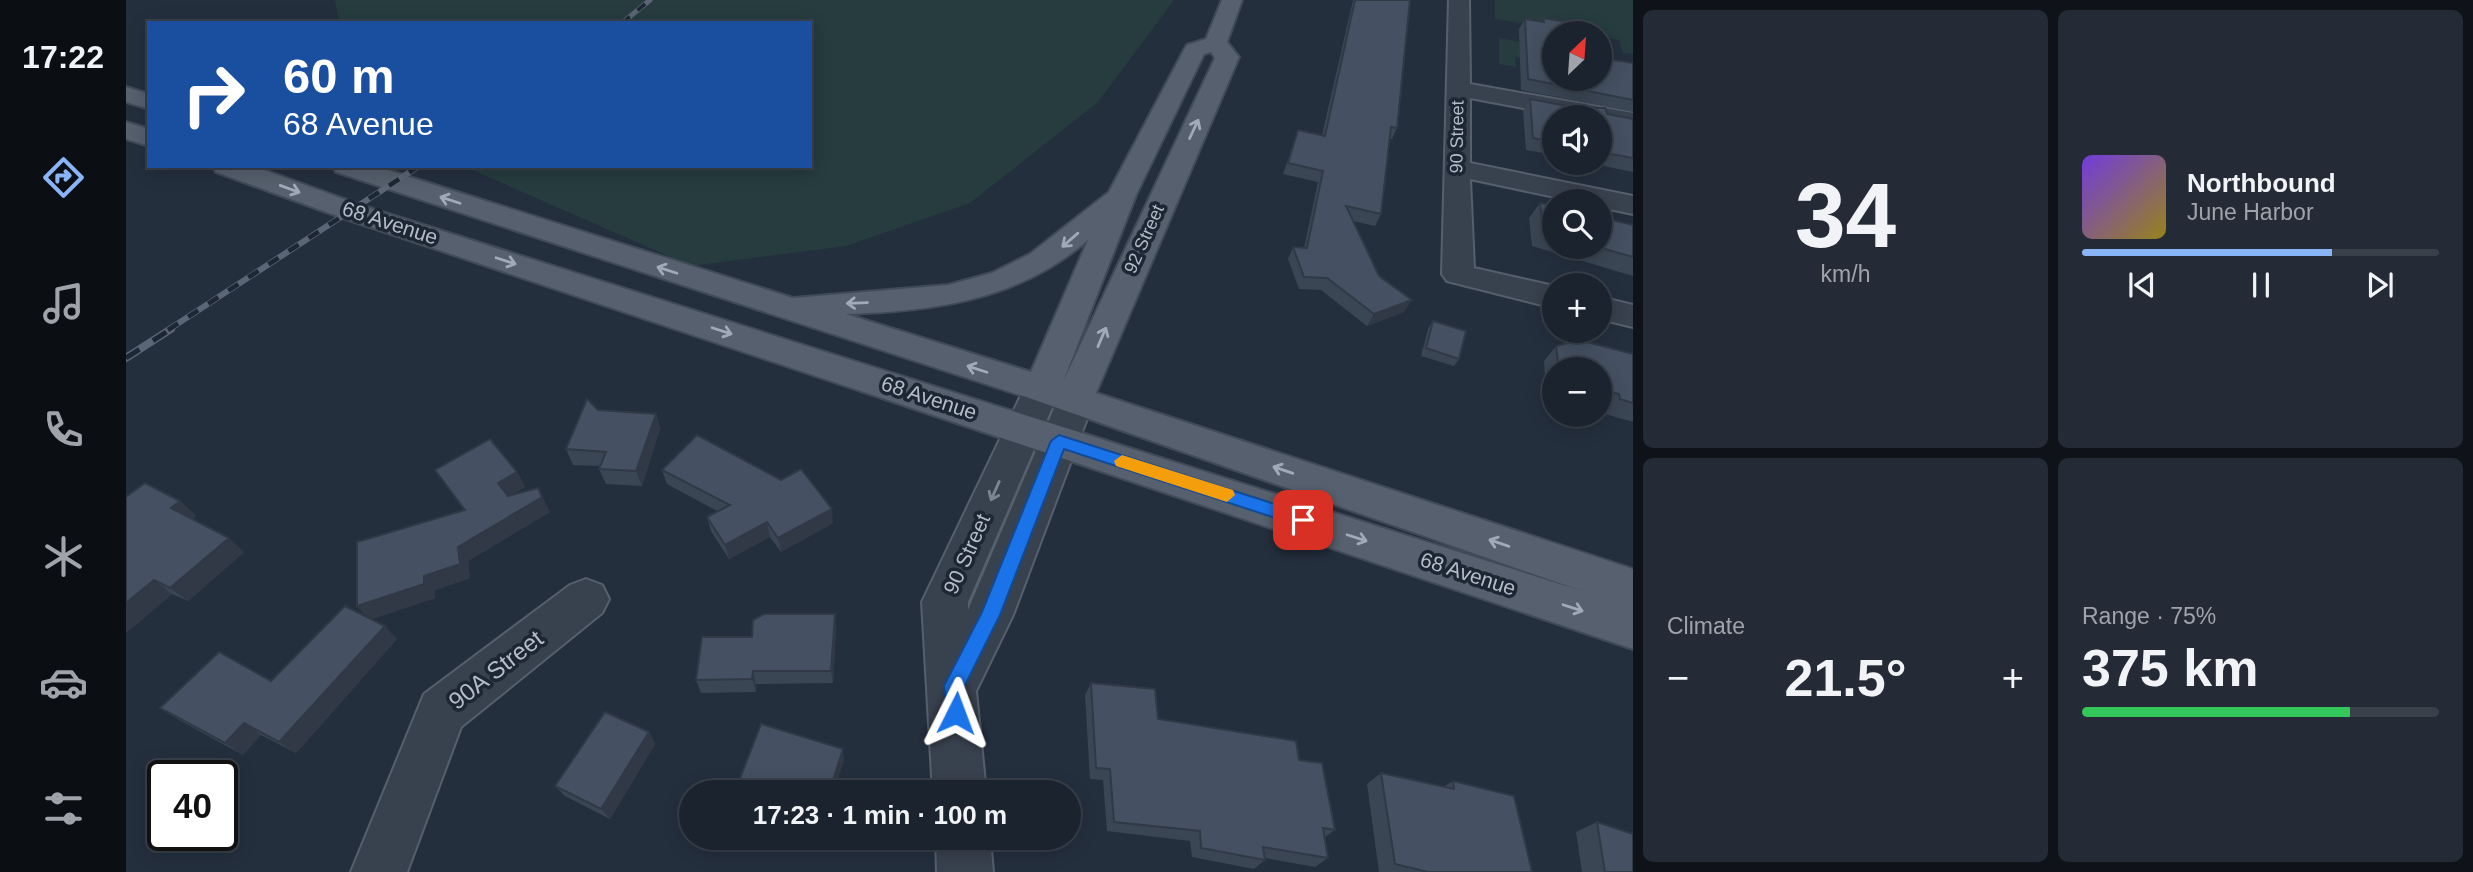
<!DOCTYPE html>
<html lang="en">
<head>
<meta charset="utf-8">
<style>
  :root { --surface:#1b232e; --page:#242b36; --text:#f1f3f6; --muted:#a0a4aa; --line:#39404a; --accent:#8ab4f8 }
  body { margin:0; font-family:Arial,sans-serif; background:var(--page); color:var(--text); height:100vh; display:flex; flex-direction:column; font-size:26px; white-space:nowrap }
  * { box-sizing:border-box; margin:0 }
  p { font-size:23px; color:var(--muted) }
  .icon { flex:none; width:38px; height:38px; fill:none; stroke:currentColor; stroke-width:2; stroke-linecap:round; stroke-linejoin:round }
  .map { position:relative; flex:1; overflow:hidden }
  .sheet { display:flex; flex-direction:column; gap:10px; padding:10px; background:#0f1319; width:840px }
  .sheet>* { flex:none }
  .top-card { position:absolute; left:21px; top:21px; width:665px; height:147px; border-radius:0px; box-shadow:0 4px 18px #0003,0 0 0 2px var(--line); background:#1a4fa0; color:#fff; overflow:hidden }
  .needle { width:46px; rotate:25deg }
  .controls { position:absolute; left:1416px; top:21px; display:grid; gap:14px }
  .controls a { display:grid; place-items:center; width:70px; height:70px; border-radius:50%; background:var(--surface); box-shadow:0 4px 18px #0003,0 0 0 2px var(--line); font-size:35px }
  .speed { position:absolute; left:21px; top:760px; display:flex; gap:14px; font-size:35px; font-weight:700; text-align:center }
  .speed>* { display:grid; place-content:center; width:91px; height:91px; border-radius:50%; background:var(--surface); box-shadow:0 4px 18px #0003,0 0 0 2px var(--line); line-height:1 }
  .speed .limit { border:4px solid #111; border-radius:10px; background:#fff; color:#111 }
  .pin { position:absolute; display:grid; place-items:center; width:60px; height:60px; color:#fff; margin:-30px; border-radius:14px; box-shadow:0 4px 10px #0006 }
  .me { position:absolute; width:77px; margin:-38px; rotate:3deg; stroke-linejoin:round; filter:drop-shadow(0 0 5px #0008) }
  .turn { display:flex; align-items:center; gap:24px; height:147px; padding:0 21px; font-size:32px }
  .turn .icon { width:91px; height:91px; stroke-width:2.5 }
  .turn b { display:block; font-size:49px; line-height:60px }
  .big { font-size:52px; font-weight:800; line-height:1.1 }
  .sheet .widget { flex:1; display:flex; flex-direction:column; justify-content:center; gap:10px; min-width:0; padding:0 24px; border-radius:10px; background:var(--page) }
  .sheet .dial { align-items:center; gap:0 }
  .dial b { font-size:91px; line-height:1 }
  .song { display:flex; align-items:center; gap:21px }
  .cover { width:84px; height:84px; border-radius:10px; background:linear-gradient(135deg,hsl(260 70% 55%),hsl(50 70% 35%)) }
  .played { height:7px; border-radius:4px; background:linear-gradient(90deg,var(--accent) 70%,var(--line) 70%) }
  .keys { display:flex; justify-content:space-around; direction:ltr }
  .heat { display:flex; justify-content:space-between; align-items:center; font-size:38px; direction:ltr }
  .charge { height:10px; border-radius:5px; background:linear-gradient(90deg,#34c759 75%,var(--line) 0) }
  .sheet .tiles { flex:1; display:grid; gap:10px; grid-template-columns:repeat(2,1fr) }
  .trip { position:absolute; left:553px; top:780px; width:402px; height:70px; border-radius:35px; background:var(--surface); box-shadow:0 4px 18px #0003,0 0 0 2px var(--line); font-weight:800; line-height:70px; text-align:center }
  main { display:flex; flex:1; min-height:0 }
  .tabs { display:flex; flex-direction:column; width:126px; justify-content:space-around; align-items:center; background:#0b0e12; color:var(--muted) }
  .tabs .icon { width:49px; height:49px }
  .tabs .selected { color:var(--accent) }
  .tabs b { font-size:32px; color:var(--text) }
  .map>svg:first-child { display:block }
  .green { fill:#263c3f }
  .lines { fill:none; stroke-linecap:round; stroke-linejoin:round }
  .minor-casing { stroke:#565f6c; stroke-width:4 }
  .major-casing { stroke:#414a57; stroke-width:4 }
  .minor { fill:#38414e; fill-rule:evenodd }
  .major { fill:#56606e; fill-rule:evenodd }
  .rail-far2-casing { stroke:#5a6575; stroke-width:5 }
  .rail-far1-casing { stroke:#5a6575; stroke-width:6 }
  .rail-casing { stroke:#5a6575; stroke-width:8 }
  .rail-far2 { stroke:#1d2633; stroke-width:3.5; stroke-dasharray:10; stroke-linecap:butt }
  .rail-far1 { stroke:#1d2633; stroke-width:4.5; stroke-dasharray:12; stroke-linecap:butt }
  .rail { stroke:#1d2633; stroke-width:5; stroke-dasharray:16; stroke-linecap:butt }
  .wall { fill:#3b4654 }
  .shaded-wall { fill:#303945 }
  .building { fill:#455162; stroke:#303945; stroke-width:2 }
  .oneway { stroke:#a1aab7 }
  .oneway2 { stroke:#7c8592 }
  .route { fill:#1a73e8; stroke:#114b97; stroke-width:2 }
  .slow { fill:#f59e0b }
  .labels { text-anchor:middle; stroke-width:7; stroke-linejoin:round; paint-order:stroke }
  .far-street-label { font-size:18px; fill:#b4bcc9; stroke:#1d2633 }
  .street-label { font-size:21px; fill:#b4bcc9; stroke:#1d2633 }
  .near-street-label { font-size:24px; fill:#b4bcc9; stroke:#1d2633 }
</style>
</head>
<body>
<main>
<nav class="tabs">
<b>17:22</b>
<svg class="icon selected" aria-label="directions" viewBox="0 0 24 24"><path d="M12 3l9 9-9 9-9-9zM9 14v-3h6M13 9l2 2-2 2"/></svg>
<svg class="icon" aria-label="music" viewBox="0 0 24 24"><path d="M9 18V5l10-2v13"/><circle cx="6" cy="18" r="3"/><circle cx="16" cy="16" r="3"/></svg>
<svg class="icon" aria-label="phone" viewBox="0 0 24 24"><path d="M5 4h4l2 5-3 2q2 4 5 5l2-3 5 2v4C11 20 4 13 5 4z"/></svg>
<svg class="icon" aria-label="climate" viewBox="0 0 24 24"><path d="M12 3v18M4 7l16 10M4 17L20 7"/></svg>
<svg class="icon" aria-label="car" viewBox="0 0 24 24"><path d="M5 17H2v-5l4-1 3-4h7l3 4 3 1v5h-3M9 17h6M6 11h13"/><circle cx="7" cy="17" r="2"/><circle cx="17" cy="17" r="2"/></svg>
<svg class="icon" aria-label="filters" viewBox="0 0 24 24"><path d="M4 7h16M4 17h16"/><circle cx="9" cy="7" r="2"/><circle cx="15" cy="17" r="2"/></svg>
</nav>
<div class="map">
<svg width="1507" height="872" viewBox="0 0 1507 872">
  <rect width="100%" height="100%" fill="#242f3e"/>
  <!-- green -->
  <g class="green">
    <polygon points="209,0 1048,0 972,102 844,203 720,246 565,266 337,166 684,166 684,23 213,23"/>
    <polygon points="1369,0 1507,0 1507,54 1497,53 1493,40 1474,37 1474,33 1454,33 1369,19"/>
    <polygon points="1373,38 1428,48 1401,59 1389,57 1390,67 1373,64"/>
  </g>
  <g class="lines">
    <defs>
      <g id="minor">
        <polygon points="1323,0 1343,0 1344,84 1507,113 1507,129 1474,123 1474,117 1445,117 1344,98 1344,163 1507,196 1507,214 1474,207 1474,201 1448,201 1344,179 1348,268 1428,286 1428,308 1321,281 1316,274"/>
        <polygon points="1474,297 1507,305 1507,327 1474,319"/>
        <polygon points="916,376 929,380 934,389 842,602 842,610 936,390 949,387 962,390 968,400 887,615 850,691 860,793 807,793 796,602 898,389 903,380"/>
        <polygon points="460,579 476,585 483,599 476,613 335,727 281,872 225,872 298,694 444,585"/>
        <polygon points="810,838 864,838 867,872 811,872"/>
      </g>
      <g id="major">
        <path d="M1096,0H1116L1101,42L1113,57L970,393L1507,569V649L214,217L90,172L86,166H127L234,205L1456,591L903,398L210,172L206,166H249L667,298L822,285L866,273L904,254L983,192L1058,50L1061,45L1080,39ZM1085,52L1089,58L937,382L1010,195L1078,54ZM962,240L905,372L720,314C809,311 893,300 962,240Z"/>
        <polygon points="0,87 23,94 23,109 0,102"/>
        <polygon points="0,122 23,129 23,146 0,139"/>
      </g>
    </defs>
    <!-- minor casing -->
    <use href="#minor" class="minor-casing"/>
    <!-- major casing -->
    <use href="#major" class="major-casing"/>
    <!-- minor -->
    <use href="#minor" class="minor"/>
    <!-- major -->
    <use href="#major" class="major"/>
    <defs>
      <polyline id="rail-far2" points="496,23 524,0"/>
      <polyline id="rail-far1" points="42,330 293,166"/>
      <polyline id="rail" points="0,358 45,329"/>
    </defs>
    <!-- rail-far2 casing -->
    <use href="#rail-far2" class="rail-far2-casing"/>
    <!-- rail-far1 casing -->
    <use href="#rail-far1" class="rail-far1-casing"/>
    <!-- rail casing -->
    <use href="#rail" class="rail-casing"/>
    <!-- rail-far2 -->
    <use href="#rail-far2" class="rail-far2"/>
    <!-- rail-far1 -->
    <use href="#rail-far1" class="rail-far1"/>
    <!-- rail -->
    <use href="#rail" class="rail"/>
  </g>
  <!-- wall -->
  <g class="wall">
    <polygon points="1227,0 1284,0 1271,128 1266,139 1264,139 1255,214 1249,226 1227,221 1253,276 1278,312 1241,326 1195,290 1173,289 1162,259 1167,247 1178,248 1192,182 1157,174 1172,130 1196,135"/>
    <polygon points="1417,18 1474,58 1507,63 1507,112 1395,90 1393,29 1399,19 1415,22"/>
    <polygon points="1404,99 1507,119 1507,172 1463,163 1474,163 1474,117 1428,117 1428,155 1400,150 1397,111"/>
    <polygon points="1414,203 1428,206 1428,247 1474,247 1507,225 1507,276 1406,246 1403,218"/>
    <polygon points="1307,321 1333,359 1328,366 1295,356 1302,329"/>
    <polygon points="1430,346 1507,354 1507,422 1479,414 1478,409 1474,408 1474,369 1428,369 1428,396 1420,394 1418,361"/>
    <polygon points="472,410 530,414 534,429 516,486 480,484 473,469 474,466 447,465 440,449"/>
    <polygon points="309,470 391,472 399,487 383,496 424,512 342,561 344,578 309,590 309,598 245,619 271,639 170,753 135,735 117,755 53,720 34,708 145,681 241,617 231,606 338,510"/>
    <polygon points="536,470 707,523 655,552 644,537 603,559 585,531 581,517 591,511 541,484"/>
    <polygon points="54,501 70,516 66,519 118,552 62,601 46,594 0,633"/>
    <polygon points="709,614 710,627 707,683 630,684 630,692 575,693 570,680 626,637"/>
    <polygon points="965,683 1032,719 1173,760 1209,830 1199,837 1202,858 1189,867 1139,858 1139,860 1128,869 1066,857 1064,841 981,831 977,780 964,779 959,695"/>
    <polygon points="523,732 529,744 484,819 439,796 429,786"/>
    <polygon points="1255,773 1317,787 1327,781 1406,872 1253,872 1241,784"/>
    <polygon points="1471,822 1507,872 1456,872 1450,832"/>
  </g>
  <!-- shaded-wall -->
  <g class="shaded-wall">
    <polygon points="1286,300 1278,312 1241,326 1248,314"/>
    <polygon points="530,414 534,429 516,486 510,471"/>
    <polygon points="391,472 399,487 380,498 372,483"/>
    <polygon points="412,488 424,512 342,561 344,578 309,590 309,598 244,620 231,606 298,576 332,547"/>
    <polygon points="54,501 70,516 61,523 45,508"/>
    <polygon points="706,509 707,523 655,552 652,538"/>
    <polygon points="641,522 644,537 603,559 599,545"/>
    <polygon points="103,538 118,552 62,601 44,588"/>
    <polygon points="28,580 46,594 0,633 0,603"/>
    <polygon points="709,614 710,627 707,683 705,671"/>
    <polygon points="259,626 271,639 170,753 153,742"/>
    <polygon points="627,671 630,684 630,692 626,679"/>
    <polygon points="118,723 135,735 117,755 99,743"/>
    <polygon points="523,732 529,744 484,819 475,809"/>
    <polygon points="717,749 718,760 708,793 703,793"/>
  </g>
  <!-- building -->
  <g class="building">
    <polygon points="1229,0 1284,0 1271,128 1265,127 1255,214 1220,206 1253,276 1286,300 1248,314 1201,278 1178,277 1167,247 1181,248 1197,171 1162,163 1172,130 1199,136"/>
    <polygon points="1417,18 1467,26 1469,33 1428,33 1428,79 1474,79 1474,56 1474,58 1507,63 1507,100 1402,79 1399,19 1418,22"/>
    <polygon points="1404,99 1452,108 1479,108 1481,114 1507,119 1507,158 1474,152 1474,117 1428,117 1428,142 1407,138"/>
    <polygon points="1414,203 1428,206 1428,234 1417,230"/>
    <polygon points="1474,217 1507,225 1507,257 1472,247 1474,247"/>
    <polygon points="1307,321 1340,331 1333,359 1300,348"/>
    <polygon points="1453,340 1507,354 1507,403 1494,399 1493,394 1474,389 1474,369 1433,369 1430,346"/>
    <polygon points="461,399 472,410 530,414 510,471 473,469 480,452 440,449"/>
    <polygon points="571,435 655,480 675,469 706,509 652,538 641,522 599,545 581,517 604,505 536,470"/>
    <polygon points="364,439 391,472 372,483 382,496 412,488 416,497 332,547 334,564 298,576 298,584 231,606 231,542 339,510 309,470"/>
    <polygon points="19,483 54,501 45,508 103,538 44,588 28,580 0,603 0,497"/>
    <polygon points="219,606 259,626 153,742 118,723 99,743 34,708 93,652 145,681"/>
    <polygon points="638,614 709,614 705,671 627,671 626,679 570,680 576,637 626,637 627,620"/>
    <polygon points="965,683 1029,689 1032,719 1170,741 1173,760 1196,763 1209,830 1197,828 1202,858 1137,847 1139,860 1075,848 1074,831 988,822 984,769 970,768"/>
    <polygon points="479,712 523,732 475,809 429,786"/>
    <polygon points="635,724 717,749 703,793 621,793 610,789"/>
    <polygon points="1255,773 1328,789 1327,781 1388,796 1406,872 1302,872 1269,864"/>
    <polygon points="1471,822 1507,834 1507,872 1479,872"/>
  </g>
  <!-- one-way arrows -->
  <defs><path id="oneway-shaft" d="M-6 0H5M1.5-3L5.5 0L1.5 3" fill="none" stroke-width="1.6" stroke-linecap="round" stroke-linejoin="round" transform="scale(1.75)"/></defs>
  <g class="oneway">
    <use href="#oneway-shaft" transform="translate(1068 129) rotate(-65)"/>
    <use href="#oneway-shaft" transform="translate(164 189) rotate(20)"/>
    <use href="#oneway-shaft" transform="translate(324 200) rotate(-162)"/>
    <use href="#oneway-shaft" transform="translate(944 240) rotate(139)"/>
    <use href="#oneway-shaft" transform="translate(380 261) rotate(18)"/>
    <use href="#oneway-shaft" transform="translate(541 270) rotate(-162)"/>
    <use href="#oneway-shaft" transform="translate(731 303) rotate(178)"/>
    <use href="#oneway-shaft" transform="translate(596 331) rotate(18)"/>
    <use href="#oneway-shaft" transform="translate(976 337) rotate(-67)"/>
    <use href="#oneway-shaft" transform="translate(851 369) rotate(-162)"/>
    <use href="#oneway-shaft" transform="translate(1157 470) rotate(-161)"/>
    <use href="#oneway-shaft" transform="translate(1231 538) rotate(18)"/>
    <use href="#oneway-shaft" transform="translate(1373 543) rotate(-161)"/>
    <use href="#oneway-shaft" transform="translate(1447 608) rotate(18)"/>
  </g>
  <use class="oneway2" href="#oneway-shaft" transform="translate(869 491) rotate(114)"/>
  <!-- route -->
  <polygon class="route" points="933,435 1177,513 1186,520 1177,527 938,449 874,615 838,687 840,713 837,720 830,723 822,720 818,686 856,612 925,441"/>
  <!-- slow -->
  <polygon class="slow" points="996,455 1107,490 1109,495 1101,502 990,466 988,461"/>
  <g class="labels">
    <!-- far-street labels -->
    <g class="far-street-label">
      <text transform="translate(1331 137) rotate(-89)" y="6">90 Street</text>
      <text transform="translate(1018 239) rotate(-66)" y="6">92 Street</text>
    </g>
    <!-- street labels -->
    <g class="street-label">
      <text transform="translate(264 223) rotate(18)" y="7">68 Avenue</text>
      <text transform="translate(803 398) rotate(18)" y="7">68 Avenue</text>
      <text transform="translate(841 554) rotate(-66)" y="7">90 Street</text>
      <text transform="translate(1342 574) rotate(18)" y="7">68 Avenue</text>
    </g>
    <!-- near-street labels -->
    <g class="near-street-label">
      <text transform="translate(370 670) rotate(-38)" y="8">90A Street</text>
    </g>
  </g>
</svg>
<div class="controls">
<a><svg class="needle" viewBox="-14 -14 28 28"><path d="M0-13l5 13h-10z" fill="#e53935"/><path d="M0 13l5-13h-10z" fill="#a0a4aa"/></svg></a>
<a><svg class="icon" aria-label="sound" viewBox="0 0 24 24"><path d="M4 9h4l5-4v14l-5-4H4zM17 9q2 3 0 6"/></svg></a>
<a><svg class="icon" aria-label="search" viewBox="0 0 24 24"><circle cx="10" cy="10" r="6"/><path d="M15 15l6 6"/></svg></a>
<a>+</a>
<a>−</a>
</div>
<div class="speed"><div class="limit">40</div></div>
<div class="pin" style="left:1177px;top:520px;background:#d93025"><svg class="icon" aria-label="arrive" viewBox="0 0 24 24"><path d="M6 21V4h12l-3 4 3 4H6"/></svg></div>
<svg class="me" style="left:830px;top:713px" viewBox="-20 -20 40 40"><path d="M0-17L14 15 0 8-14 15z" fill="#1a73e8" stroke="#fff" stroke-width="4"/></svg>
<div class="trip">17:23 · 1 min · 100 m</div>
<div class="top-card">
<div class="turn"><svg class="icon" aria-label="right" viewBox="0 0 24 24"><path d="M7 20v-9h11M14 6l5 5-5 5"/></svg><div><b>60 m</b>68 Avenue</div></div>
</div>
</div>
<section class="sheet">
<div class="tiles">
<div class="widget dial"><b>34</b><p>km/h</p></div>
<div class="widget">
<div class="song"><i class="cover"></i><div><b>Northbound</b><p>June Harbor</p></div></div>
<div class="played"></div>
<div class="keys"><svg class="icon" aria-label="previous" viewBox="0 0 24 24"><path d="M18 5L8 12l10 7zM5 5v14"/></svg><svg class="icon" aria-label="pause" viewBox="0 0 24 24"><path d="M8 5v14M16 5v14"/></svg><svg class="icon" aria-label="next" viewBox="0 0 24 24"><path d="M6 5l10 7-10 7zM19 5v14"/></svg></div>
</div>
<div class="widget"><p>Climate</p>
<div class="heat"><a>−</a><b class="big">21.5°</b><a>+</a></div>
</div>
<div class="widget"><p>Range · 75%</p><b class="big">375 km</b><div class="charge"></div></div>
</div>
</section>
</main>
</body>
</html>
